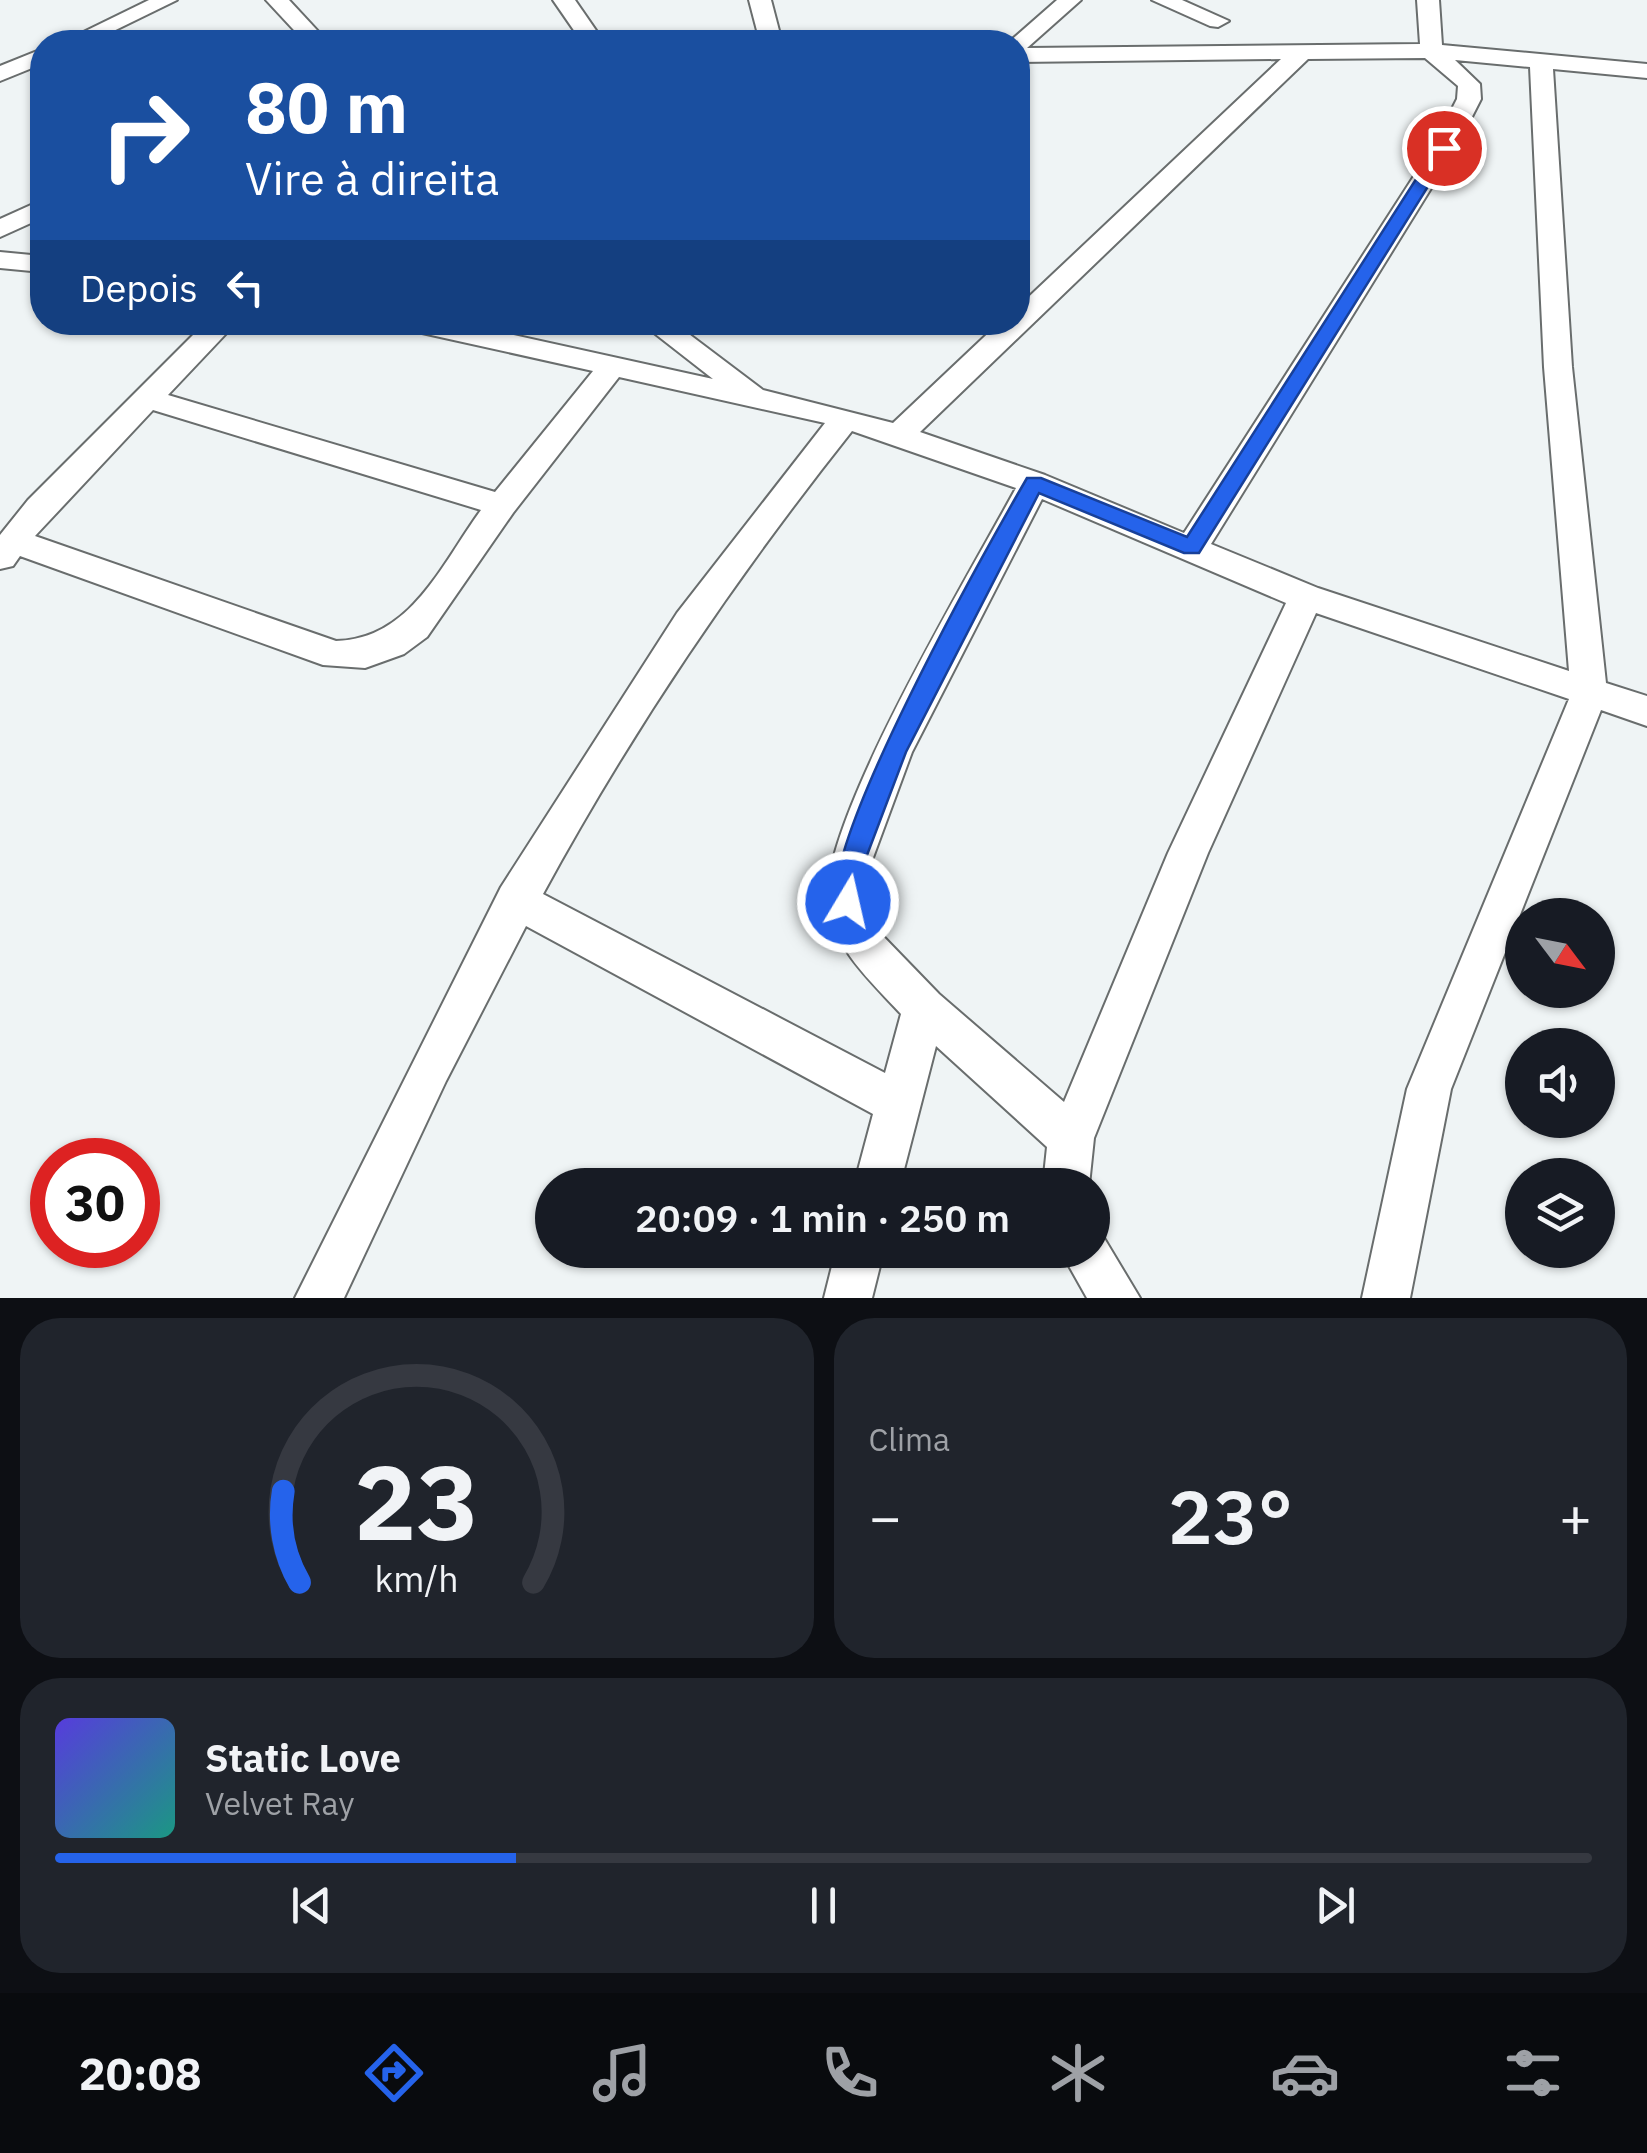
<!DOCTYPE html>
<html lang="pt">
<head>
<meta charset="utf-8">
<style>
  :root { --surface:#171b24; --page:#20242c; --text:#f1f3f6; --muted:#9ea1a6; --line:#363941; --accent:#2563eb }
  body { margin:0; font-family:"IBM Plex Sans",sans-serif; background:var(--page); color:var(--text); height:100vh; display:flex; flex-direction:column; font-size:38px; white-space:nowrap }
  * { box-sizing:border-box; margin:0 }
  p { font-size:32px; color:var(--muted) }
  .icon { flex:none; width:55px; height:55px; fill:none; stroke:currentColor; stroke-width:2; stroke-linecap:round; stroke-linejoin:round }
  .map { position:relative; height:1298px; overflow:hidden }
  .side { display:flex; flex-direction:column; gap:20px; padding:20px; background:#0d0f14; flex:1 }
  .side>* { flex:none }
  .banner { position:absolute; left:30px; top:30px; width:1000px; height:305px; border-radius:40px; box-shadow:0 2px 8px #0004; background:#1a4fa0; color:#fff; overflow:hidden }
  .needle { width:65px; rotate:122deg }
  .buttons { position:absolute; left:1505px; top:898px; display:grid; gap:20px }
  .buttons a { display:grid; place-items:center; width:110px; height:110px; border-radius:50%; background:var(--surface); box-shadow:0 2px 8px #0004; font-size:50px }
  .speed { position:absolute; left:30px; top:1138px; display:flex; gap:20px; font-size:50px; font-weight:700; text-align:center }
  .speed>* { display:grid; place-content:center; width:130px; height:130px; border-radius:50%; background:var(--surface); box-shadow:0 2px 8px #0004; line-height:1 }
  .speed .limit { border:15px solid #d22; background:#fff; color:#111 }
  .pin { position:absolute; display:grid; place-items:center; width:85px; height:85px; color:#fff; margin:-42px; border:5px solid #fff; border-radius:50%; box-shadow:0 2px 10px #0007 }
  .me { position:absolute; width:110px; margin:-55px; rotate:9deg; stroke-linejoin:round; filter:drop-shadow(0 0 8px #0008) }
  .turn { display:flex; align-items:center; gap:35px; height:210px; padding:0 50px; font-size:45px }
  .turn .icon { width:130px; height:130px; stroke-width:2.5 }
  .turn b { display:block; font-size:70px; line-height:85px }
  .then { display:flex; align-items:center; height:95px; padding:0 50px; background:#0003; gap:20px; font-size:38px }
  .big { font-size:75px; font-weight:600; line-height:1.1 }
  .side .tile { flex:1; display:flex; flex-direction:column; justify-content:center; gap:15px; min-width:0; padding:0 35px; border-radius:40px; background:var(--page) }
  .side .dial { align-items:center; gap:0 }
  .dial svg { height:260px; overflow:visible; fill:none; stroke:var(--line); stroke-width:7; stroke-linecap:round; text-anchor:middle }
  .dial text { fill:var(--text); stroke:none }
  .song { display:flex; align-items:center; gap:30px }
  .cover { width:120px; height:120px; border-radius:15px; background:linear-gradient(135deg,hsl(250 70% 55%),hsl(170 70% 35%)) }
  .played { height:10px; border-radius:5px; background:linear-gradient(90deg,var(--accent) 30%,var(--line) 30%) }
  .keys { display:flex; justify-content:space-around; direction:ltr }
  .heat { display:flex; justify-content:space-between; align-items:center; font-size:55px; direction:ltr }
  .side .tiles { flex:1; display:grid; gap:20px; grid-template-columns:1fr 1fr }
  .tile:last-child { grid-column:span 2 }
  .trip { position:absolute; left:535px; top:1168px; width:575px; height:100px; border-radius:50px; background:var(--surface); box-shadow:0 2px 8px #0004; font-weight:600; line-height:100px; text-align:center }
  .tabs { display:flex; height:160px; justify-content:space-around; align-items:center; background:#090b0e; color:var(--muted) }
  .tabs .icon { width:70px; height:70px }
  .tabs .active { color:var(--accent) }
  .tabs b { font-size:45px; color:var(--text) }
  .map>svg:first-child { display:block }
  .lines { fill:none; stroke-linecap:round; stroke-linejoin:round }
  .street-casing { stroke:#696d6d; stroke-width:4 }
  .street { fill:#fff; fill-rule:evenodd }
  .route { fill:#2563eb; stroke:#184099; stroke-width:2.5 }
</style>
</head>
<body>
<div class="map">
<svg width="1647" height="1298" viewBox="0 0 1647 1298">
  <rect width="100%" height="100%" fill="#eff4f5"/>
  <g class="lines">
    <defs>
      <g id="street">
        <polygon points="149,0 177,0 91,42 63,42"/>
        <polygon points="266,0 289,0 328,42 305,42"/>
        <polygon points="553,0 575,0 604,42 582,42"/>
        <polygon points="749,0 771,0 782,42 760,42"/>
        <path d="M1057,0H1081L1027,48L1420,44L1417,0H1439L1442,45L1647,64V78L1553,69L1572,367L1606,683L1647,696V726L1601,710L1451,1089L1410,1298H1362L1407,1089L1569,699L1316,613L1208,853L1094,1138L1089,1185H1043L1047,1147L936,1046L900,1185H854L873,1114L526,926L446,1081L344,1298H295L501,887L677,613L825,423L619,377L513,513L427,637L404,654L365,668L323,665L20,556L13,566L0,569V535L28,500L206,322H237L168,395L495,492L593,371L413,331L399,322H455L713,379L640,322H673L763,390L893,423L1000,322H1018V307L1281,59L1018,62V42H1009ZM1425,58L1458,86L1457,99L1432,148L1184,533L1045,475L920,432L1308,59ZM1455,60L1530,67L1544,367L1569,671L1318,588L1211,544L1456,148L1481,99L1480,84ZM153,410L481,510C441,565 411,639 336,641L35,536ZM852,431L1016,488C973,568 820,822 828,901C833,949 871,981 901,1014L885,1073L543,894C632,730 736,577 852,431ZM1042,499L1286,603L1168,853L1064,1102L939,994L879,932L868,902L871,863L912,752Z"/>
        <polygon points="1152,0 1182,0 1229,21 1218,27 1210,26"/>
        <polygon points="42,49 42,64 0,81 0,66"/>
        <polygon points="42,200 42,218 0,237 0,219"/>
        <polygon points="0,252 42,256 42,272 0,268"/>
        <polygon points="1092,1230 1101,1233 1140,1298 1087,1298 1060,1250 1092,1250"/>
        <polygon points="836,1250 884,1250 872,1298 824,1298"/>
      </g>
    </defs>
    <!-- street casing -->
    <use href="#street" class="street-casing"/>
    <!-- street -->
    <use href="#street" class="street"/>
  </g>
  <!-- route -->
  <path class="route" d="M1444,144L1452,148L1199,553H1184L1039,493L906,752L864,863L857,910H838C813,854 990,542 1027,478H1041L1187,537L1436,148Z"/>
</svg>
<div class="buttons">
<a><svg class="needle" viewBox="-14 -14 28 28"><path d="M0-13l5 13h-10z" fill="#e53935"/><path d="M0 13l5-13h-10z" fill="#9ea1a6"/></svg></a>
<a><svg class="icon" aria-label="sound" viewBox="0 0 24 24"><path d="M4 9h4l5-4v14l-5-4H4zM17 9q2 3 0 6"/></svg></a>
<a><svg class="icon" aria-label="layers" viewBox="0 0 24 24"><path d="M12 4l9 5-9 5-9-5zM3 14l9 5 9-5"/></svg></a>
</div>
<div class="speed"><div class="limit">30</div></div>
<div class="pin" style="left:1444px;top:148px;background:#d93025"><svg class="icon" aria-label="arrive" viewBox="0 0 24 24"><path d="M6 21V4h12l-3 4 3 4H6"/></svg></div>
<svg class="me" style="left:848px;top:902px" viewBox="-20 -20 40 40"><circle r="17" fill="#2563eb" stroke="#fff" stroke-width="3"/><path d="M0-11L8 9 0 5-8 9z" fill="#fff"/></svg>
<div class="trip">20:09 · 1 min · 250 m</div>
<div class="banner">
<div class="turn"><svg class="icon" aria-label="right" viewBox="0 0 24 24"><path d="M7 20v-9h11M14 6l5 5-5 5"/></svg><div><b>80 m</b>Vire à direita</div></div>
<div class="then">Depois<svg class="icon" aria-label="left" viewBox="0 0 24 24"><path d="M17 20v-9H6M10 6l-5 5 5 5"/></svg></div>
</div>
</div>
<section class="side">
<div class="tiles">
<div class="tile dial"><svg viewBox="0 0 100 80">
<path d="M14 69A42 42 0 1 1 86 69"/>
<path d="M14 69A42 42 0 0 1 9 41" stroke="#2563eb"/>
<text x="50" y="56" font-size="32" font-weight="700">23</text>
<text x="50" y="72" font-size="11">km/h</text>
</svg></div>
<div class="tile"><p>Clima</p>
<div class="heat"><a>−</a><b class="big">23°</b><a>+</a></div>
</div>
<div class="tile">
<div class="song"><i class="cover"></i><div><b>Static Love</b><p>Velvet Ray</p></div></div>
<div class="played"></div>
<div class="keys"><svg class="icon" aria-label="previous" viewBox="0 0 24 24"><path d="M18 5L8 12l10 7zM5 5v14"/></svg><svg class="icon" aria-label="pause" viewBox="0 0 24 24"><path d="M8 5v14M16 5v14"/></svg><svg class="icon" aria-label="next" viewBox="0 0 24 24"><path d="M6 5l10 7-10 7zM19 5v14"/></svg></div>
</div>
</div>
</section>
<nav class="tabs">
<b>20:08</b>
<svg class="icon active" aria-label="directions" viewBox="0 0 24 24"><path d="M12 3l9 9-9 9-9-9zM9 14v-3h6M13 9l2 2-2 2"/></svg>
<svg class="icon" aria-label="music" viewBox="0 0 24 24"><path d="M9 18V5l10-2v13"/><circle cx="6" cy="18" r="3"/><circle cx="16" cy="16" r="3"/></svg>
<svg class="icon" aria-label="phone" viewBox="0 0 24 24"><path d="M5 4h4l2 5-3 2q2 4 5 5l2-3 5 2v4C11 20 4 13 5 4z"/></svg>
<svg class="icon" aria-label="climate" viewBox="0 0 24 24"><path d="M12 3v18M4 7l16 10M4 17L20 7"/></svg>
<svg class="icon" aria-label="car" viewBox="0 0 24 24"><path d="M5 17H2v-5l4-1 3-4h7l3 4 3 1v5h-3M9 17h6M6 11h13"/><circle cx="7" cy="17" r="2"/><circle cx="17" cy="17" r="2"/></svg>
<svg class="icon" aria-label="filters" viewBox="0 0 24 24"><path d="M4 7h16M4 17h16"/><circle cx="9" cy="7" r="2"/><circle cx="15" cy="17" r="2"/></svg>
</nav>
</body>
</html>
